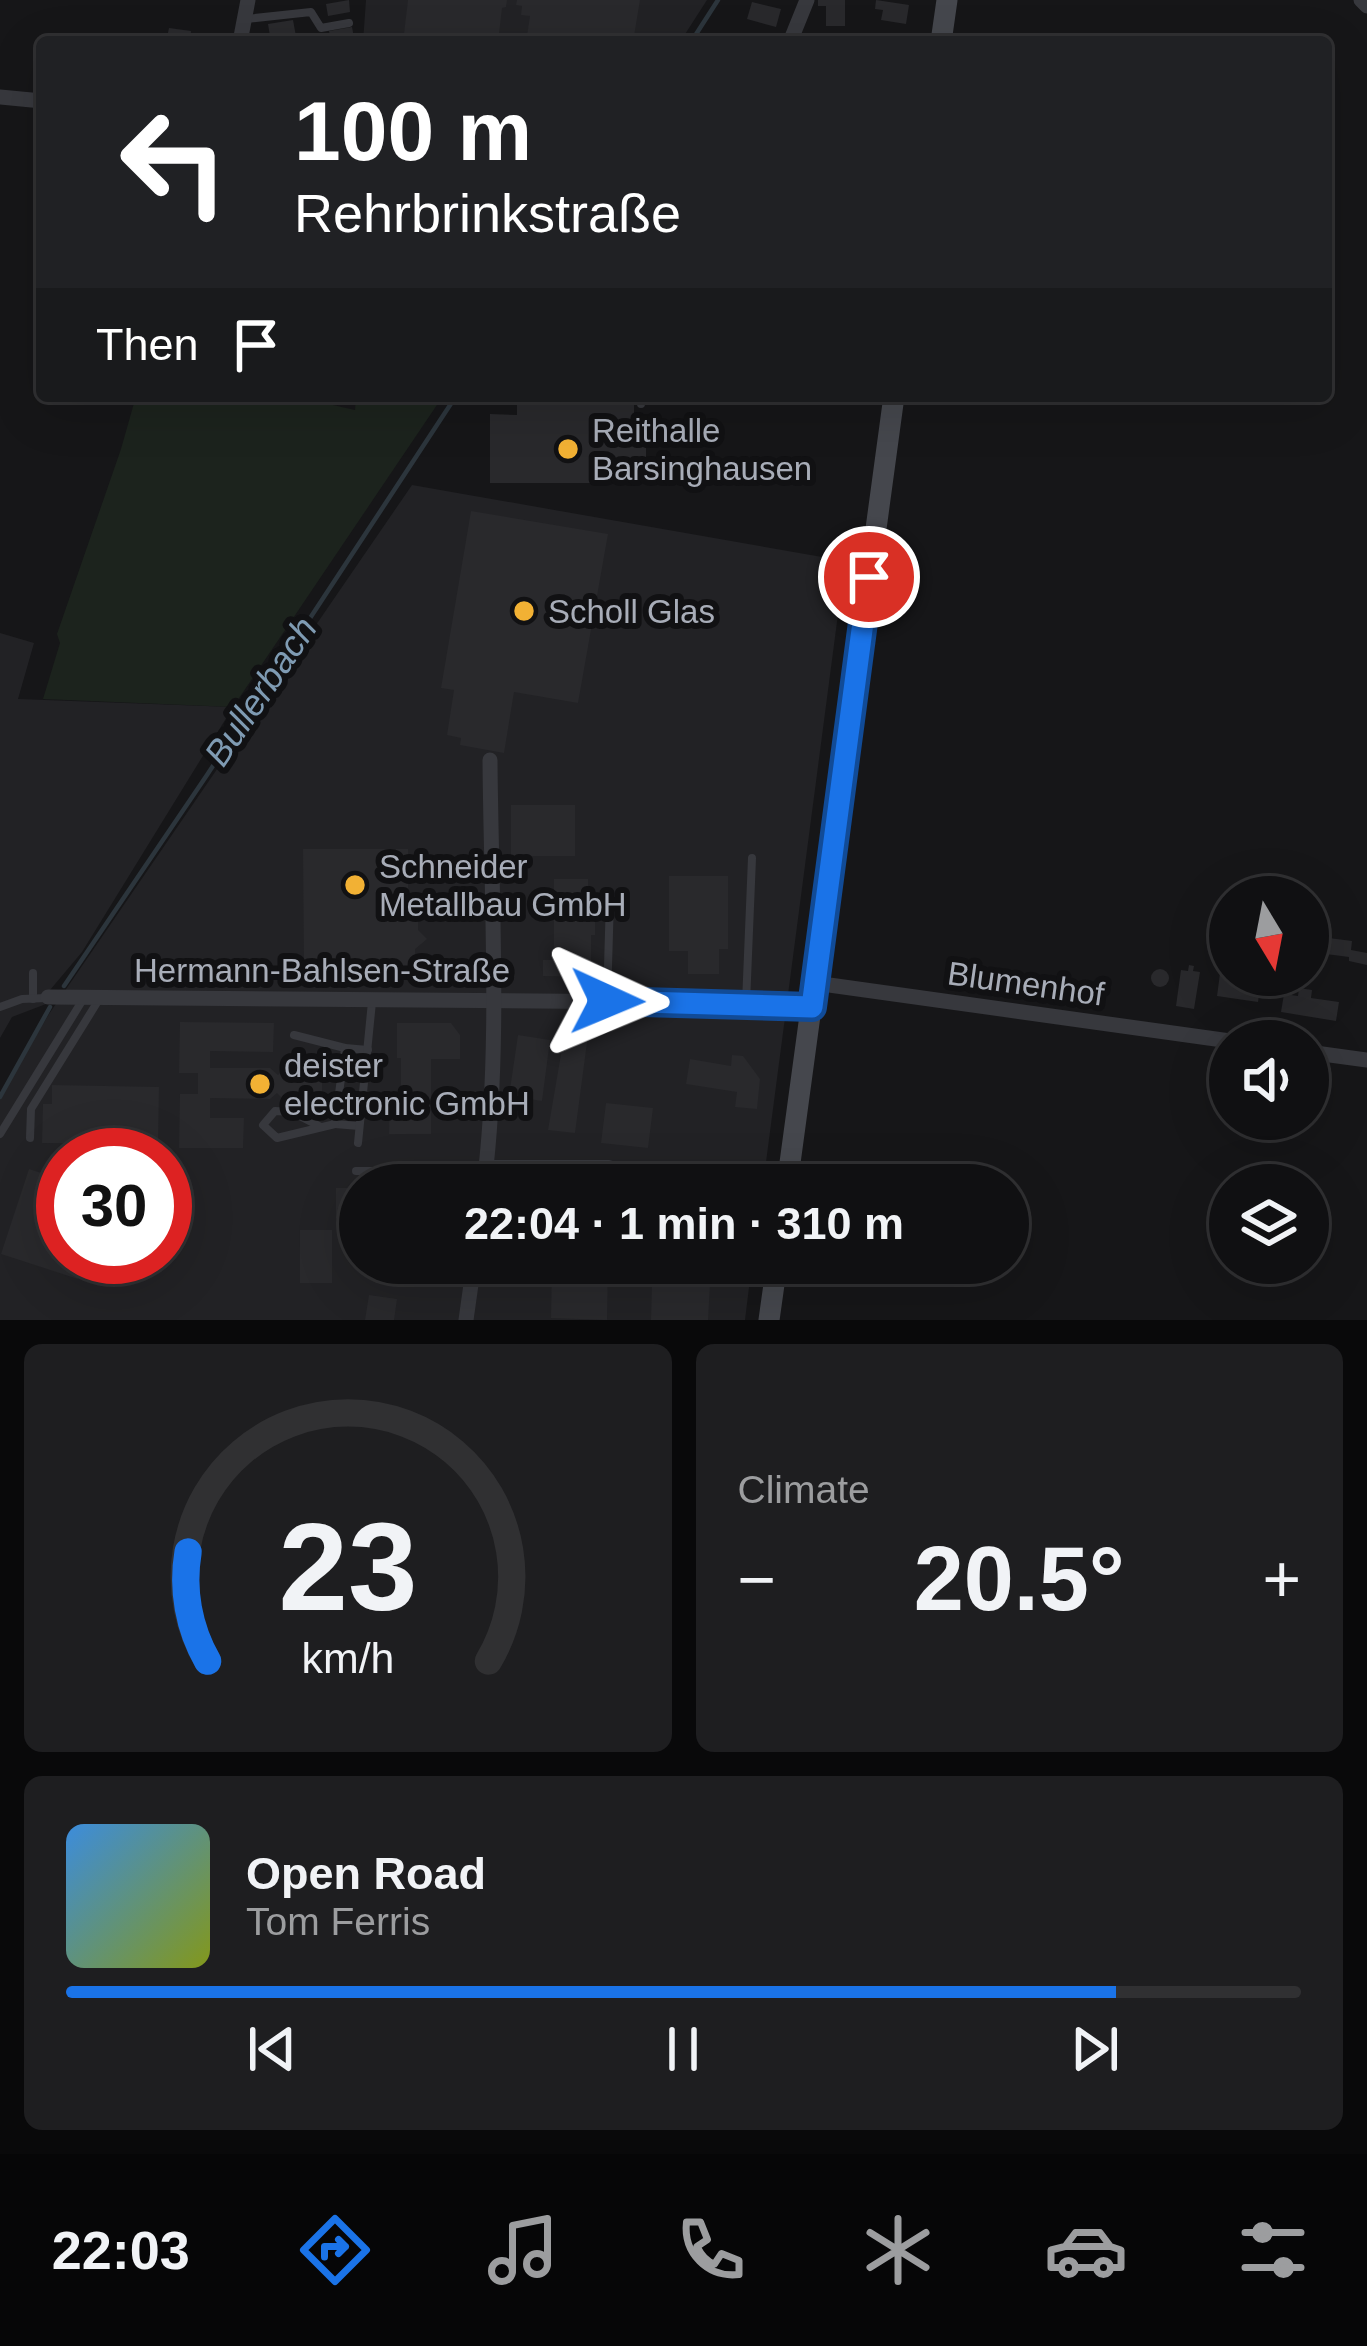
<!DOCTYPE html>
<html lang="en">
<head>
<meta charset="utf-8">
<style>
  :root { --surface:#101012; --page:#1e1e20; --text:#f1f3f6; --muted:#9c9d9f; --line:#303032; --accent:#1a73e8 }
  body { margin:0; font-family:Helvetica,sans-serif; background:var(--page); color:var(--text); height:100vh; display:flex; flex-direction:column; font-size:45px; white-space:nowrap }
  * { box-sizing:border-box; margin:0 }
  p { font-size:39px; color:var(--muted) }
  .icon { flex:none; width:66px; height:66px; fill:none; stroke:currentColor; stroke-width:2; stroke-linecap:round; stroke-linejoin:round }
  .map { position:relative; height:1320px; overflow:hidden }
  .drawer { display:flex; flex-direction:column; gap:24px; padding:24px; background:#09090a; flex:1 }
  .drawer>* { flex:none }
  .top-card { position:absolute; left:36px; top:36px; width:1296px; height:366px; border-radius:12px; box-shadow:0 12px 48px #0002,0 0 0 3px var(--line); background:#202124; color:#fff; overflow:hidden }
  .needle { width:78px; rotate:170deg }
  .tools { position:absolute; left:1209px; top:876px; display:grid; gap:24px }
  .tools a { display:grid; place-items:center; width:120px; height:120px; border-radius:50%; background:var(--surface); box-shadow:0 12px 48px #0002,0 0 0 3px var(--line); font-size:60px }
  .speed { position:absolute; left:36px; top:1128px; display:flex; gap:24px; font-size:60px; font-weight:700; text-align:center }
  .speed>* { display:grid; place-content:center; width:156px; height:156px; border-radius:50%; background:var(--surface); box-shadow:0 12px 48px #0002,0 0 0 3px var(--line); line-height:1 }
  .speed .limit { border:18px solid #d22; background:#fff; color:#111 }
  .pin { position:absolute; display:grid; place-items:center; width:102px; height:102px; color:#fff; margin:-51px; border:6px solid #fff; border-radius:50%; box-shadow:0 3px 12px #0007 }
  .me { position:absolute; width:132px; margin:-66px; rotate:91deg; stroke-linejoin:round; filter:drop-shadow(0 0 9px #0008) }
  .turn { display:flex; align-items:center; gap:42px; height:252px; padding:0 60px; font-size:54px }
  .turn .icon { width:156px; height:156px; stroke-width:2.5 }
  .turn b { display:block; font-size:84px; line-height:102px }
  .then { display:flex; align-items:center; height:114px; padding:0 60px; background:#0003; gap:24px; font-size:45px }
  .big { font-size:90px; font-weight:700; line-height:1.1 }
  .drawer .widget { flex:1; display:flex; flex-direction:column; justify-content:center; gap:18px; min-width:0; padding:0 42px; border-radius:18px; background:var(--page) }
  .drawer .dial { align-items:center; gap:0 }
  .dial svg { height:312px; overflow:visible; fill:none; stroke:var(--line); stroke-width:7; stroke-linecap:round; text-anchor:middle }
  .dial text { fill:var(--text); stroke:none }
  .song { display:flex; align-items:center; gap:36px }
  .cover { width:144px; height:144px; border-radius:18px; background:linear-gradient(135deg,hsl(210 70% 55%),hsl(70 70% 35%)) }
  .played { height:12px; border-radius:6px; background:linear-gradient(90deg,var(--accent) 85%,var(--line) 85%) }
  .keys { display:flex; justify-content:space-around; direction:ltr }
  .heat { display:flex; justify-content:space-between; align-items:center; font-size:66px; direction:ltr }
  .drawer .tiles { flex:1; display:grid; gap:24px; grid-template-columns:1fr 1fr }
  .widget:last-child { grid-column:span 2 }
  .trip { position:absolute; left:339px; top:1164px; width:690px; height:120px; border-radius:60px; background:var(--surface); box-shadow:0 12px 48px #0002,0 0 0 3px var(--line); font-weight:700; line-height:120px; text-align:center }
  .tabs { display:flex; height:192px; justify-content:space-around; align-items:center; background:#060607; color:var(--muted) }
  .tabs .icon { width:84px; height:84px }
  .tabs .on { color:var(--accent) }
  .tabs b { font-size:54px; color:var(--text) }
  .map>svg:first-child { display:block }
  .built { fill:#222225; fill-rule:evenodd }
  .green { fill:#1c231d }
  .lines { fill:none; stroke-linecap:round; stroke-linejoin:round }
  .stream { stroke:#2c353c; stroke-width:4.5 }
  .building { fill:#29292c }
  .service { stroke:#37383d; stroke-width:8 }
  .minor { stroke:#37383d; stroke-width:15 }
  .secondary { stroke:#45474d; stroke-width:21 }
  .route-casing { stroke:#114b97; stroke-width:30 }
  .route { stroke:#1a73e8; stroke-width:21 }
  .poi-dot { fill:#f2b134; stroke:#111113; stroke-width:4.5 }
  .labels { text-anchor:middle; stroke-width:12; stroke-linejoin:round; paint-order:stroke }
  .poi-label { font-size:33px; fill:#a8adb8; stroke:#111113; text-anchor:start }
  .street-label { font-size:33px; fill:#a8adb8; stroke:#111113 }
  .water-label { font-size:36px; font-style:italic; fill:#7f9bb3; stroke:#111113 }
</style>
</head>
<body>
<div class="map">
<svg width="1367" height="1320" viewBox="0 0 1367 1320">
  <rect width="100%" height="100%" fill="#161618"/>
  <!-- built -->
  <g class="built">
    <polygon points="366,0 707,0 680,42 363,42"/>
    <path d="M412,485L845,561L763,1185H360V1263H752L745,1320H0V1095L49,1014ZM63,1155H165V1257H63Z"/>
    <polygon points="0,633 34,643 18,699 233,707 82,952 50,990 46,1004 12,1017 0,1038"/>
  </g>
  <!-- green -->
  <polygon class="green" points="136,396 293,396 355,410 356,396 443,396 233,707 43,699 60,643 57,634 121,449"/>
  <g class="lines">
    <!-- stream -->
    <g class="stream">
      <polyline points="691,42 718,0"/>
      <polyline points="64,986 207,775 456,396"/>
      <polyline points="0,1097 50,1007"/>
    </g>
  </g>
  <!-- building -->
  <g class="building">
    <polygon points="349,0 350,12 328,16 326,4"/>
    <polygon points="408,0 507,0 506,7 502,8 498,42 403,42"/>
    <polygon points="517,0 640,0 633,42 589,36 588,42 526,42 530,16 521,15 522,6 516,5"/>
    <polygon points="818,0 845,0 845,26 826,26 826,6 818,6"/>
    <polygon points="876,0 909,5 906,24 881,20 883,10 875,9"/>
    <polygon points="752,2 781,9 776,27 747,19"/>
    <polygon points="293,20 297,42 271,42 268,24"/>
    <polygon points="352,27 354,38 331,42 329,31"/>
    <polygon points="169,28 191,31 190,42 166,42"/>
    <polygon points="517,396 634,396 634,415 646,415 646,483 490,483 490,414 517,415"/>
    <polygon points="471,511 608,534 578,703 514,692 504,753 460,745 461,738 447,735 454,690 441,688"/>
    <rect x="511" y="805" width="64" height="51"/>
    <polygon points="303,849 408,849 408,921 418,921 418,930 427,939 415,949 415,969 304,968"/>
    <polygon points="669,876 728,876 728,949 719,949 719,974 688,974 688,951 669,951"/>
    <polygon points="554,879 588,879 588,897 580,897 580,920 595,920 595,935 591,935 591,977 543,976 543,960 554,960"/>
    <polygon points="1329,938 1352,941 1351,950 1367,953 1367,965 1349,961 1349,957 1326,954"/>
    <polygon points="1222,959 1230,960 1230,975 1262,975 1258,1002 1217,996"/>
    <polygon points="1189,965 1194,966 1193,971 1200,972 1194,1009 1176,1006 1181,970 1188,971"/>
    <circle cx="1160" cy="978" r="9"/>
    <polygon points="1299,988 1312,990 1311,998 1339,1002 1336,1021 1281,1012 1284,994 1298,996"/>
    <polygon points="180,1022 274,1023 273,1052 210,1051 210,1068 270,1068 278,1075 291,1062 310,1063 322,1076 322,1094 308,1107 290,1106 277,1093 270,1099 210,1098 210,1118 244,1118 243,1148 179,1148 180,1094 198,1094 198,1073 179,1073"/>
    <polygon points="397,1023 451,1023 460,1035 460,1059 431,1059 431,1134 389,1134 390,1091 401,1091 401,1058 397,1058"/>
    <polygon points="565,1031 588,1035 575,1133 548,1130"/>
    <polygon points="518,1035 550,1040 542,1101 509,1096"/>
    <polygon points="732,1055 743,1056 760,1079 757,1109 735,1107 737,1092 686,1084 690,1059 731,1066"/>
    <polygon points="52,1085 159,1087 158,1144 42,1143 43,1104 52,1104"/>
    <polygon points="606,1103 653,1108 648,1148 601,1143"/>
    <polygon points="29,1169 63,1180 63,1257 85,1257 78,1279 1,1254"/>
    <polygon points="741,1169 741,1185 709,1185 709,1170"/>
    <polygon points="629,1172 680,1173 680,1185 629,1185"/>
    <rect x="336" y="1188" width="24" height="30"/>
    <rect x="300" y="1230" width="32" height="53"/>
    <polygon points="552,1263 608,1263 607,1320 551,1318"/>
    <polygon points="652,1283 710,1284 708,1320 651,1320"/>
    <polygon points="369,1295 397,1299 394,1320 365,1320"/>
  </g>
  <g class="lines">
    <!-- service -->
    <g class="service">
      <polyline points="246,19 311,12 321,28 349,23"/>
      <polyline points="641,404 641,396"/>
      <polyline points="33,999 33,973"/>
      <polyline points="607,1000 610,899"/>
      <polyline points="746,1003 752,858"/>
      <polyline points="0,1007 22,999 46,998"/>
      <polyline points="294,1035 345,1048 368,1050"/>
      <polyline points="345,1048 335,1124 359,1126"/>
      <polyline points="321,1127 292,1112 275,1111 263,1125 277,1138 335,1124"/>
      <polyline points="0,1134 82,1001"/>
      <polyline points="30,1138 31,1109 98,1001"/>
      <polyline points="358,1143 372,1002"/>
      <polyline points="488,1164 609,1164 624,1168"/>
      <polyline points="356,1171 484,1171"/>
      <polyline points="615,1263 615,1274 621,1280 719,1280"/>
    </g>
    <!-- minor -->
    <g class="minor">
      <polyline points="1361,0 1367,6"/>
      <polyline points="240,42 248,0"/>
      <polyline points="790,42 807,0"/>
      <polyline points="0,97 42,101"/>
      <polyline points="815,983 1230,1041"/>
      <polyline points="48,997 651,1002 812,1007"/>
      <polyline points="1308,1052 1367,1060"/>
      <path d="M484,1185C501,1048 491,898 490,760"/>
      <polyline points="466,1320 474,1263"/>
    </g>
    <!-- secondary -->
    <g class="secondary">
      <polyline points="941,42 947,0"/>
      <polyline points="787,1185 894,396"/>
      <polyline points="769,1320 777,1263"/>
    </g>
  </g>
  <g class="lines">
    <defs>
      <polyline id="route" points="607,1001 812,1007 869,577"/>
    </defs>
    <!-- route casing -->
    <use href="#route" class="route-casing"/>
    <!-- route -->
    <use href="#route" class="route"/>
  </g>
  <!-- markers -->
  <g class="poi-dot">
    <circle cx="568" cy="449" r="12"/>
    <circle cx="524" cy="611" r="12"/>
    <circle cx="355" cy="885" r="12"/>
    <circle cx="260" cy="1084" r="12"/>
  </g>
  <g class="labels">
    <!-- poi labels -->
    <g class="poi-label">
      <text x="592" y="442">Reithalle<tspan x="592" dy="38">Barsinghausen</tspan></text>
      <text x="548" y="623">Scholl Glas</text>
      <text x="379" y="878">Schneider<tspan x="379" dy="38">Metallbau GmbH</tspan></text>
      <text x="284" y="1077">deister<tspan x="284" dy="38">electronic GmbH</tspan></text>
    </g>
    <!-- street labels -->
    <g class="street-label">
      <text x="322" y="982">Hermann-Bahlsen-Straße</text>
      <text transform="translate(1026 983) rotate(8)" y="12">Blumenhof</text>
    </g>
    <!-- water labels -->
    <g class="water-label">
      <text transform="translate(260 691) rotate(-56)" y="13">Bullerbach</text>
    </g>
  </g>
</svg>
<div class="tools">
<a><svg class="needle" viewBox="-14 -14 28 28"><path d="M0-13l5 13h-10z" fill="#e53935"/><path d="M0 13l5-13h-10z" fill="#9c9d9f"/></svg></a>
<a><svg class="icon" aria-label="sound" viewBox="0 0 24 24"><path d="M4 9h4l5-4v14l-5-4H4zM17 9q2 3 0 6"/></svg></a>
<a><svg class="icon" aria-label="layers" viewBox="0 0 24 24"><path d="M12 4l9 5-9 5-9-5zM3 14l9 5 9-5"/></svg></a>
</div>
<div class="speed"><div class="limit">30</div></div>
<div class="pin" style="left:869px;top:577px;background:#d93025"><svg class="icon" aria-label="arrive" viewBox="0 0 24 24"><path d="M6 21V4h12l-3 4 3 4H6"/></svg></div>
<svg class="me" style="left:607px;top:1001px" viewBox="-20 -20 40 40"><path d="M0-17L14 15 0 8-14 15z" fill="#1a73e8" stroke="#fff" stroke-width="4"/></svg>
<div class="trip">22:04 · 1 min · 310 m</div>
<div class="top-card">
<div class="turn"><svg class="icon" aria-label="left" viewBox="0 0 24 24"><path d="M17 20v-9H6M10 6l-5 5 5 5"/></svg><div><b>100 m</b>Rehrbrinkstraße</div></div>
<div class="then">Then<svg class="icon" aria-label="arrive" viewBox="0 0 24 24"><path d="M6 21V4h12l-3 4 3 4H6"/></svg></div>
</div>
</div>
<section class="drawer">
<div class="tiles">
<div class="widget dial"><svg viewBox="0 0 100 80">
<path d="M14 69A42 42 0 1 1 86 69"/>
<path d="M14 69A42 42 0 0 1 9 41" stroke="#1a73e8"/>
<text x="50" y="56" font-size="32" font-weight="700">23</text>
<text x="50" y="72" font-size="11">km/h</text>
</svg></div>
<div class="widget"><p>Climate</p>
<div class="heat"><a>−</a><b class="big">20.5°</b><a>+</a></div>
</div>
<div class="widget">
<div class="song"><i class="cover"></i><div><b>Open Road</b><p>Tom Ferris</p></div></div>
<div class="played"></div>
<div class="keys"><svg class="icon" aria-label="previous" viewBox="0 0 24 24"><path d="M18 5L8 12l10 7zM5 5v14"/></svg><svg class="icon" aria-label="pause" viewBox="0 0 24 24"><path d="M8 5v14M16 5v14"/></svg><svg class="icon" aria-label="next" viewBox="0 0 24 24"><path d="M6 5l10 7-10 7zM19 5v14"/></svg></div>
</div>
</div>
</section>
<nav class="tabs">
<b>22:03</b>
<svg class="icon on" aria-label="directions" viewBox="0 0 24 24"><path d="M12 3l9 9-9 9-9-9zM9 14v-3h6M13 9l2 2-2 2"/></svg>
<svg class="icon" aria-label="music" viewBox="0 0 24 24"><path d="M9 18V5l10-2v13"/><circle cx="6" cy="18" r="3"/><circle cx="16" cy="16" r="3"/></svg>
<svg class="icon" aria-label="phone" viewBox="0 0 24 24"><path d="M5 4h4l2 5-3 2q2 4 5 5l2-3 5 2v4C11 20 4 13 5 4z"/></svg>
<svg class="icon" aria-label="climate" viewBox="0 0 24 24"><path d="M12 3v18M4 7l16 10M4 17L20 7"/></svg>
<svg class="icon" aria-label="car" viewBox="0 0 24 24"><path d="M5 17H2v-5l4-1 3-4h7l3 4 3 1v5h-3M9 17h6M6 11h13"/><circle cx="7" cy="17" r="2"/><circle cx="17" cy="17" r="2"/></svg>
<svg class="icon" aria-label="filters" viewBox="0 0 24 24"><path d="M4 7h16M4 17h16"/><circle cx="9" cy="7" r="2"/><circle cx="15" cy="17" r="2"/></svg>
</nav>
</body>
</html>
